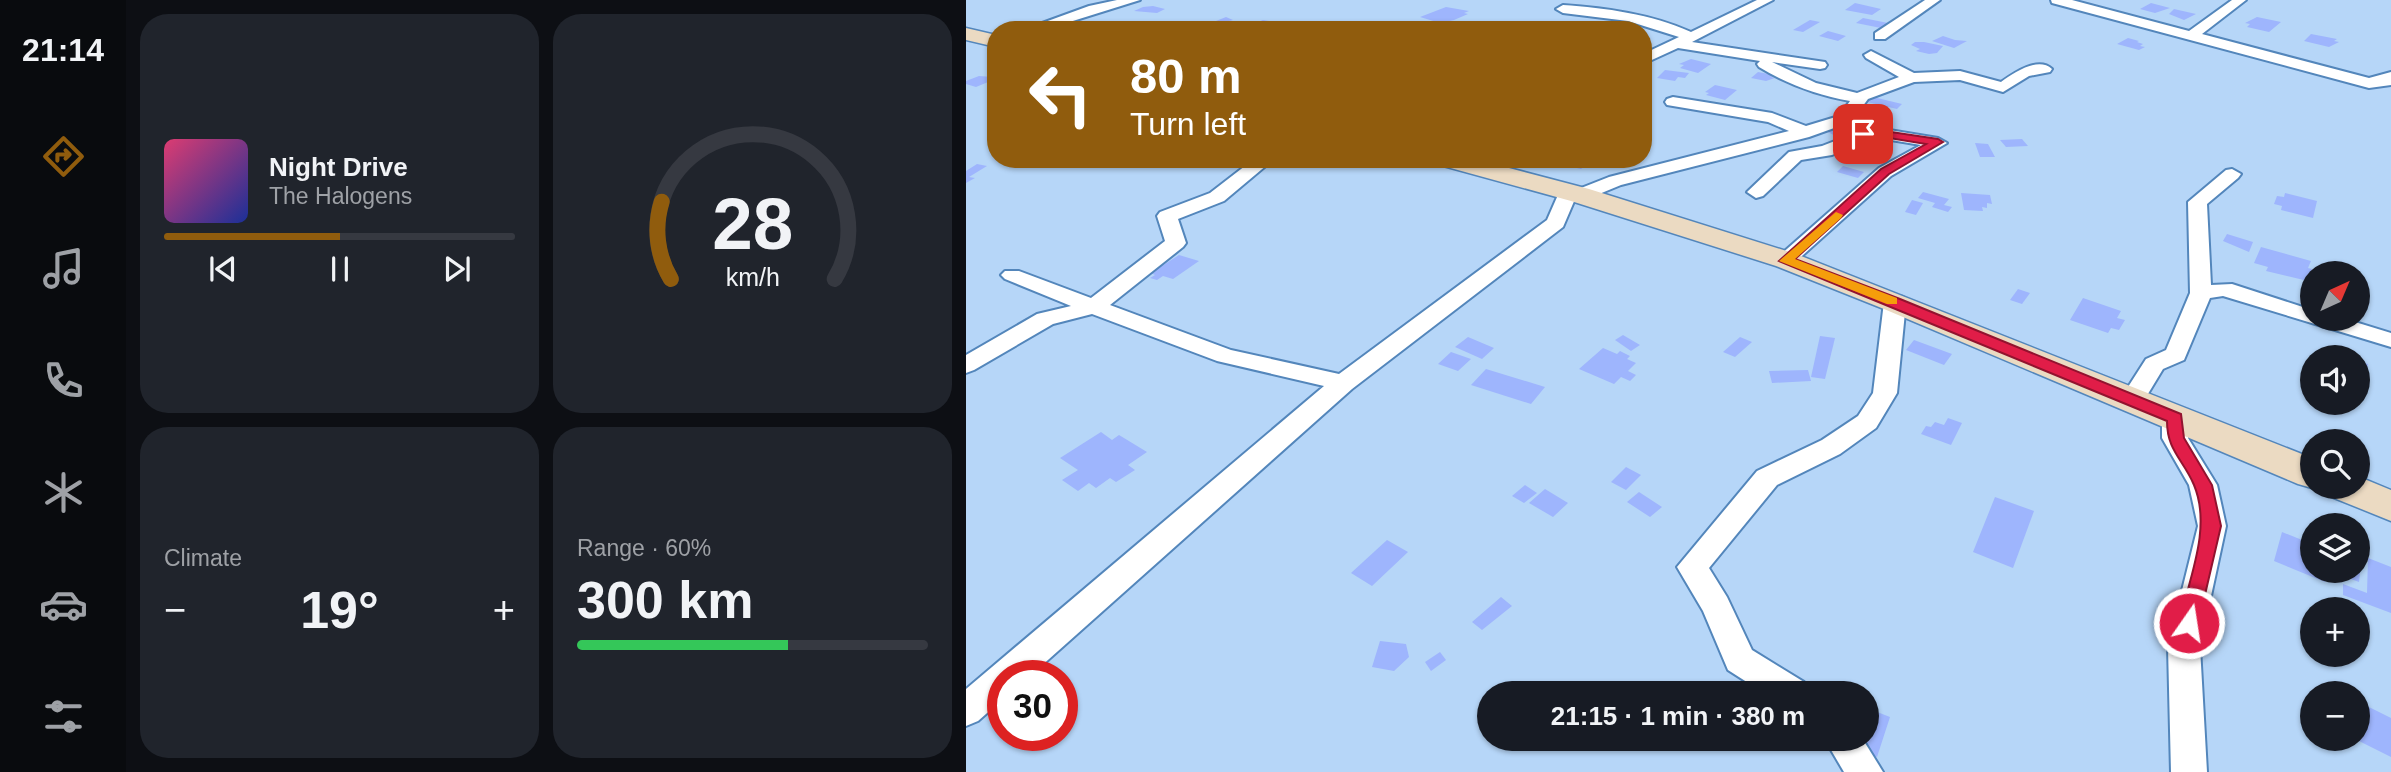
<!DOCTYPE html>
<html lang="en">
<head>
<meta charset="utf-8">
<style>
  :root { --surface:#171b24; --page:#20242c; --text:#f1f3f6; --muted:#9ea1a6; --line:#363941; --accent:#905c0d }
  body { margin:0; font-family:Arial,sans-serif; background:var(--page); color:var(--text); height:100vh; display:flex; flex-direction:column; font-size:26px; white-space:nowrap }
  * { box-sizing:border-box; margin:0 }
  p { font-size:23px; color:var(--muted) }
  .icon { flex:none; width:38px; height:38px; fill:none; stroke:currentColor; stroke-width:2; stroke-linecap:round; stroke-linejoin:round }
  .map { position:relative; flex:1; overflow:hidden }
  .details { display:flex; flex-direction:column; gap:14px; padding:14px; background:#0d0f14; width:840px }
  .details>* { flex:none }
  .guide { position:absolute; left:21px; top:21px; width:665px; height:147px; border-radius:28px; box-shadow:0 2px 5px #0004; background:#905c0d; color:#fff; overflow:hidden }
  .needle { width:46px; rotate:44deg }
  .controls { position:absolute; left:1334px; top:261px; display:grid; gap:14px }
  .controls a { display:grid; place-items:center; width:70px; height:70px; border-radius:50%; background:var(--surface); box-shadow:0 2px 5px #0004; font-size:35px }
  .speed { position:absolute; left:21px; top:660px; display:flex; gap:14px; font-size:35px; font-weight:700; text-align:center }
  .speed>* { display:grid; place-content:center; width:91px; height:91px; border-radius:50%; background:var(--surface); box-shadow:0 2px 5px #0004; line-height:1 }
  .speed .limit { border:10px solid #d22; background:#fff; color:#111 }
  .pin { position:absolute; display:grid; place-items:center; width:60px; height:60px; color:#fff; margin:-30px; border-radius:14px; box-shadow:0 4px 10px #0006 }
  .me { position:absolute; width:77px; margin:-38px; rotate:13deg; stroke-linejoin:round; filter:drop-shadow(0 0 5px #0008) }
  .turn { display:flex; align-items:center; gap:24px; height:147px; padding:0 28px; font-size:32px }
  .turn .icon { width:91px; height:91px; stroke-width:2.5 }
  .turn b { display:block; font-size:49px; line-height:60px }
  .big { font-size:52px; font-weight:600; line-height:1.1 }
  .details .tile { flex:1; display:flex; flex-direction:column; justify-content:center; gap:10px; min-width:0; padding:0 24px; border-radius:28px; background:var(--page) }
  .details .dial { align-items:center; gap:0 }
  .dial svg { height:182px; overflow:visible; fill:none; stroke:var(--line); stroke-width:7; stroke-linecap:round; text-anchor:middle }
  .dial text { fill:var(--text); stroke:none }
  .song { display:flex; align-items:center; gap:21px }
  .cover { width:84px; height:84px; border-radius:10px; background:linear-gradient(135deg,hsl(340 70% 55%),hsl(230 70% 35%)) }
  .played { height:7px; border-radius:4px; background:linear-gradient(90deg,var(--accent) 50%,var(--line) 50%) }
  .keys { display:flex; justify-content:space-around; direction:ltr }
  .heat { display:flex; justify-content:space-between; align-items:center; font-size:38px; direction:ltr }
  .charge { height:10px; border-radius:5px; background:linear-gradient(90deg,#34c759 60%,var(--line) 0) }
  .details .tiles { flex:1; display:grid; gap:14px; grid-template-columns:repeat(2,1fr) }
  .trip { position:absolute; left:511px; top:681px; width:402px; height:70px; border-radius:35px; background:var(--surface); box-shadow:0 2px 5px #0004; font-weight:600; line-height:70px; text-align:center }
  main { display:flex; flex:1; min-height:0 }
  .tabs { display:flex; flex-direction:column; width:126px; justify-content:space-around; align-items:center; background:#090b0e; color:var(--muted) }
  .tabs .icon { width:49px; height:49px }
  .tabs .active { color:var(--accent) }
  .tabs b { font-size:32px; color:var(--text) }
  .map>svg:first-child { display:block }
  .building { fill:#9eb5fd }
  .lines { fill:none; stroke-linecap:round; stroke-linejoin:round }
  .street-casing { stroke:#5386bb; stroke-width:4 }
  .secondary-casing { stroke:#5386bb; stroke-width:3 }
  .street { fill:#fff; fill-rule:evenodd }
  .secondary { fill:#ebdac2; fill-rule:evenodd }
  .route { fill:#e11d48; stroke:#92132f; stroke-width:2 }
  .slow { fill:#f59e0b }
</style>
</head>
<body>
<main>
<nav class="tabs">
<b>21:14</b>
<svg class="icon active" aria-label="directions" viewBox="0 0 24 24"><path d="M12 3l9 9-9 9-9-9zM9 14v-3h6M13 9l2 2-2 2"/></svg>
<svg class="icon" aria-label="music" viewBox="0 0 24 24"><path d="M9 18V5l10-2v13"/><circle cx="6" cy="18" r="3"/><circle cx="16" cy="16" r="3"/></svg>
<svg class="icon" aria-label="phone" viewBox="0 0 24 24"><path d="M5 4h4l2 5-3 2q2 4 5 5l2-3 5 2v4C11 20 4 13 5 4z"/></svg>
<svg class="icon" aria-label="climate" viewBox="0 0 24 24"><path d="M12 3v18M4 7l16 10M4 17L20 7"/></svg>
<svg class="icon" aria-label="car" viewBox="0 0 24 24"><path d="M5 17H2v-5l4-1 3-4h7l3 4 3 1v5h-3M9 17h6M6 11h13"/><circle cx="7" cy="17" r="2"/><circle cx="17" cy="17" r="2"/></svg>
<svg class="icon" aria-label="filters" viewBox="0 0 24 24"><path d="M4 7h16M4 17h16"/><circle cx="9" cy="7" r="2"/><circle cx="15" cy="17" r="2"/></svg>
</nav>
<section class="details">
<div class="tiles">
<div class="tile">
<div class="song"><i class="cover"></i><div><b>Night Drive</b><p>The Halogens</p></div></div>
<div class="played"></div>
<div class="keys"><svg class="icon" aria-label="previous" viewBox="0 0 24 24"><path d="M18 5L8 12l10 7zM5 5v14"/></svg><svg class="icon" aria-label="pause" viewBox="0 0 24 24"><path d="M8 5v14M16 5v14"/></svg><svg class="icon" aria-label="next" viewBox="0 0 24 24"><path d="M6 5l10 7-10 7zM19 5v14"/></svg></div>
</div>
<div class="tile dial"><svg viewBox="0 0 100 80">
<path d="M14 69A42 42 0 1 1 86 69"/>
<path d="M14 69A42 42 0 0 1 10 35" stroke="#905c0d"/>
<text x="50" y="56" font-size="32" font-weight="700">28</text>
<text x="50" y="72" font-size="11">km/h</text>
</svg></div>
<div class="tile"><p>Climate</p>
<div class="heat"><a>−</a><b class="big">19°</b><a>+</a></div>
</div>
<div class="tile"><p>Range · 60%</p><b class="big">300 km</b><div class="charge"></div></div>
</div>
</section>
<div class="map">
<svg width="1425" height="772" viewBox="0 0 1425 772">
  <rect width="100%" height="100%" fill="#b6d6f8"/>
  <!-- building -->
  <g class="building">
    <polygon points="889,3 915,9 906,15 879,10"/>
    <polygon points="1185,3 1204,8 1189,13 1174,9"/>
    <polygon points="187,6 199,9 191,13 168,11 177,7"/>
    <polygon points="480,7 503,11 498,13 502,14 488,20 474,23 454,17"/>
    <polygon points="1208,9 1230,14 1218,20 1203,14"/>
    <polygon points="260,17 267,20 263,21 268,23 253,29 240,25"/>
    <polygon points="1291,17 1315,22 1303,32 1281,27 1284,24 1279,23"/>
    <polygon points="897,18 922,23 915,28 890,23"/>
    <polygon points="297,20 303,21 285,28 287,30 262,27 275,23 280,24 275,26 280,27"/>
    <polygon points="844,20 854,22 837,32 827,30"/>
    <polygon points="862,31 880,36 872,41 853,36"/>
    <polygon points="1345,34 1371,39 1368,41 1373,42 1363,47 1338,41"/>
    <polygon points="977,36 989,40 1001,41 988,48 966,41"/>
    <polygon points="1162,38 1173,41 1171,42 1177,44 1174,46 1179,47 1173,50 1151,44"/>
    <polygon points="949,42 958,42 977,46 971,53 963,54 950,51 954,49 945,45"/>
    <polygon points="725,59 745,64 732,73 714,68 718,65 713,64"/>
    <polygon points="699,70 723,73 719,78 712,77 709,81 691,78"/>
    <polygon points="792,72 808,75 805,77 809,78 800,81 785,78"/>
    <polygon points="13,76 27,77 23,79 27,80 10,87 0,84 0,81"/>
    <polygon points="749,85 771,90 759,100 740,95 743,93 739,92"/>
    <polygon points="903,96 936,104 931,109 897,101"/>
    <polygon points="900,115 916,124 895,131 880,122"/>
    <polygon points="870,127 886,134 875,139 860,131"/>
    <polygon points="1056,139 1062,146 1040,147 1034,140"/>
    <polygon points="1009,143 1022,144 1029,157 1014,157"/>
    <polygon points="579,159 606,159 595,168 575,163"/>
    <polygon points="611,159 627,159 615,169 603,166"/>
    <polygon points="11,164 21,166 3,177 9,178 0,183 0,171"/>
    <polygon points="877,166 898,172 892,178 871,172"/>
    <polygon points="957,192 983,199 978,205 986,207 982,212 966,207 969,203 952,198"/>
    <polygon points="995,193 1024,195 1026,204 1021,203 1021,208 1016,207 1017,211 998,210"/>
    <polygon points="1319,193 1351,201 1347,218 1315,210 1316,206 1308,204 1311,196 1318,197"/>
    <polygon points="946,200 957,203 950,215 939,212"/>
    <polygon points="1261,234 1287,242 1283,252 1257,241"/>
    <polygon points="1295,247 1345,261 1342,268 1346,269 1342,281 1300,271 1302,267 1288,263"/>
    <polygon points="213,255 233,261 207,279 197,276 191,280 184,278 189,275 185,273"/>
    <polygon points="1052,289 1064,293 1056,304 1044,300"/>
    <polygon points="1117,298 1155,311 1151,318 1159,320 1153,330 1145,328 1142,333 1104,320"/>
    <polygon points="657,335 674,345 665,351 649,340"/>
    <polygon points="854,336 869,338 859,379 845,377"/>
    <polygon points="502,337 528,348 516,359 489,347"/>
    <polygon points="774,337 786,342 769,357 757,352"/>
    <polygon points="948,340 986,354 978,365 940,350"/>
    <polygon points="637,348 651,354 654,351 664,356 661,359 670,363 662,371 670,375 664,381 655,377 648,384 613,369"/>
    <polygon points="485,352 505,359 492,371 472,364"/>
    <polygon points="1391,361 1402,364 1397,385 1391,383"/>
    <polygon points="520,369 579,387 565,404 505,385"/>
    <polygon points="842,370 845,381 806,383 803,371"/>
    <polygon points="982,418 996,423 985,445 955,434 960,426 965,427 969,422 978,425"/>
    <polygon points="135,432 146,440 153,435 181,452 162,465 169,470 150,482 144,478 130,488 123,483 112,491 96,480 112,470 94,458"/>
    <polygon points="660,467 675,475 660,490 645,482"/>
    <polygon points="559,485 571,493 558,503 546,496"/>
    <polygon points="579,489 602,503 587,517 563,503"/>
    <polygon points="673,492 696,507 684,517 661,502"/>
    <polygon points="1029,497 1068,511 1047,568 1007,552"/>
    <polygon points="1316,532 1346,544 1346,570 1361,570 1359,582 1308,561"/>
    <polygon points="421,540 442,552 406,586 385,573"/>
    <polygon points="1391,554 1396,556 1393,582 1363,571 1391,570"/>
    <polygon points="1402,558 1425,567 1425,613 1377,595 1377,584 1401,593"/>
    <polygon points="535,597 546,606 516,630 506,622"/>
    <polygon points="414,641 440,644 443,657 428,671 406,667"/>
    <polygon points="474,652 480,660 465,671 459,662"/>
    <polygon points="1401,706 1425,718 1425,757 1391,740 1391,716 1398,719"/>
    <polygon points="901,708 924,717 911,757 886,746 889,738 901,738"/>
  </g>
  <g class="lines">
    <defs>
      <g id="street">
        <polygon points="151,0 174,0 78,30 57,30 123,6"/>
        <path d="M791,0H807L726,42L859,62L861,65L859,68L854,69L806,62L850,83L891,93L933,77L900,58L898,55L905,51L948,73L994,71L1035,82C1048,73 1072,56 1086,69L1084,72L1063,76L1037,92L994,80L948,82L902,99L885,122L843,137L655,185L621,199H609L597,227L386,389L64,676H37V699L12,721L0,726V689L358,386L251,361L126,314L87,324L8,370L0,373V355L71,314L105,306L39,279L35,275L39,271H53L125,298L199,241L191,216L194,212L244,193L288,159H308L258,201L212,219L220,243L217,247L144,305L265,350L373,374L581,220L595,188L602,186L610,190L643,177L823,131L802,122L701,105L699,102L701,99L707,97L806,113L840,126L873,116L884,101C851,95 821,84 793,67L791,64L794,61L712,48L677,64V54L713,37L662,21L597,13L590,9L597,5C640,8 685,14 725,32Z"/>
        <polygon points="959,0 974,0 919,39 909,39 909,33"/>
        <polygon points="1085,0 1106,0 1223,31 1266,0 1280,0 1236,34 1403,78 1425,72 1425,85 1403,88 1086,3"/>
        <polygon points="905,127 972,138 981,143 925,176 827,264 813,264 810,260 813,256 913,168 955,145 907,137 866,155 835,160 797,196 790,198 781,192 823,152 856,146"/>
        <polygon points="1266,169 1275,174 1272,178 1241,204 1245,285 1266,284 1346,310 1346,318 1376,318 1425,333 1425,347 1257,296 1244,298 1218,360 1197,369 1174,407 1165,409 1156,407 1153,401 1180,359 1200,350 1224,293 1222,202 1260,170"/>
        <polygon points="929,295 937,297 940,302 931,393 910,428 874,454 811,485 743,568 761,597 786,650 838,682 843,693 798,693 762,670 737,611 711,567 791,471 856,440 892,416 907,393 918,302 921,297"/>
        <polygon points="1209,409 1218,412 1222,418 1222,438 1251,485 1260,526 1234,647 1241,772 1205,772 1202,647 1232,526 1223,485 1196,438 1196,418 1200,412"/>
        <polygon points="858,738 896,738 917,772 878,772"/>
      </g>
      <g id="secondary">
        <polygon points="0,28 30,35 30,47 0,40"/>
        <polygon points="467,159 509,159 623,189 830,254 1346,458 1346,486 1351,486 1346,488 1332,484 918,309 810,266 605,201 470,164"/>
        <polygon points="1391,476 1425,490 1425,521 1363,496 1358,486 1391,486"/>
      </g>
    </defs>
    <!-- street casing -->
    <use href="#street" class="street-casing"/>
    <!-- secondary casing -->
    <use href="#secondary" class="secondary-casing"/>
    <!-- street -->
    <use href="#street" class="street"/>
    <!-- secondary -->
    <use href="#secondary" class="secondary"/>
  </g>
  <!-- route -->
  <path class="route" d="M905,129L972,139L977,142L923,174L829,259L934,299L1215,414L1218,438L1246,485L1255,526L1231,629L1223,631L1216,629L1213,623C1223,579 1246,528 1228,485C1217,459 1201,451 1201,421L813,261L915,169L960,144L905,135L897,138L891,134Z"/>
  <!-- slow -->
  <polygon class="slow" points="870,212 877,215 875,218 829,259 931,298 931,304 921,304 813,261"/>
</svg>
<div class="controls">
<a><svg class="needle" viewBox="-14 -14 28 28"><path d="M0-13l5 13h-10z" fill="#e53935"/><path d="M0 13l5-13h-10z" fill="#9ea1a6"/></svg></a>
<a><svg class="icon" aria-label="sound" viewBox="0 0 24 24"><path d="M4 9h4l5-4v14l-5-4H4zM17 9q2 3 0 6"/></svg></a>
<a><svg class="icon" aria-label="search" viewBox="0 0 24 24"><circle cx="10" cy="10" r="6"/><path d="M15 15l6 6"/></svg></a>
<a><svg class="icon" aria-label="layers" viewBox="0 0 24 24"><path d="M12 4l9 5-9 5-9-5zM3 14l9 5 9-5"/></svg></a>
<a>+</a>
<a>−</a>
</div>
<div class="speed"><div class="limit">30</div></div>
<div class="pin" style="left:897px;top:134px;background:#d93025"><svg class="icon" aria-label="arrive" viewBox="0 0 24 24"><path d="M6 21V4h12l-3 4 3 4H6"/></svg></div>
<svg class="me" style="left:1223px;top:623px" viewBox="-20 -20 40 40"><circle r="17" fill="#e11d48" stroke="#fff" stroke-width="3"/><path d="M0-11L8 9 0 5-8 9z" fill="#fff"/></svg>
<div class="trip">21:15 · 1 min · 380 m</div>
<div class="guide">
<div class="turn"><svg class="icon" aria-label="left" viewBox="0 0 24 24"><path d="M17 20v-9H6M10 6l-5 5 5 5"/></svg><div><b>80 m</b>Turn left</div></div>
</div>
</div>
</main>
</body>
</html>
